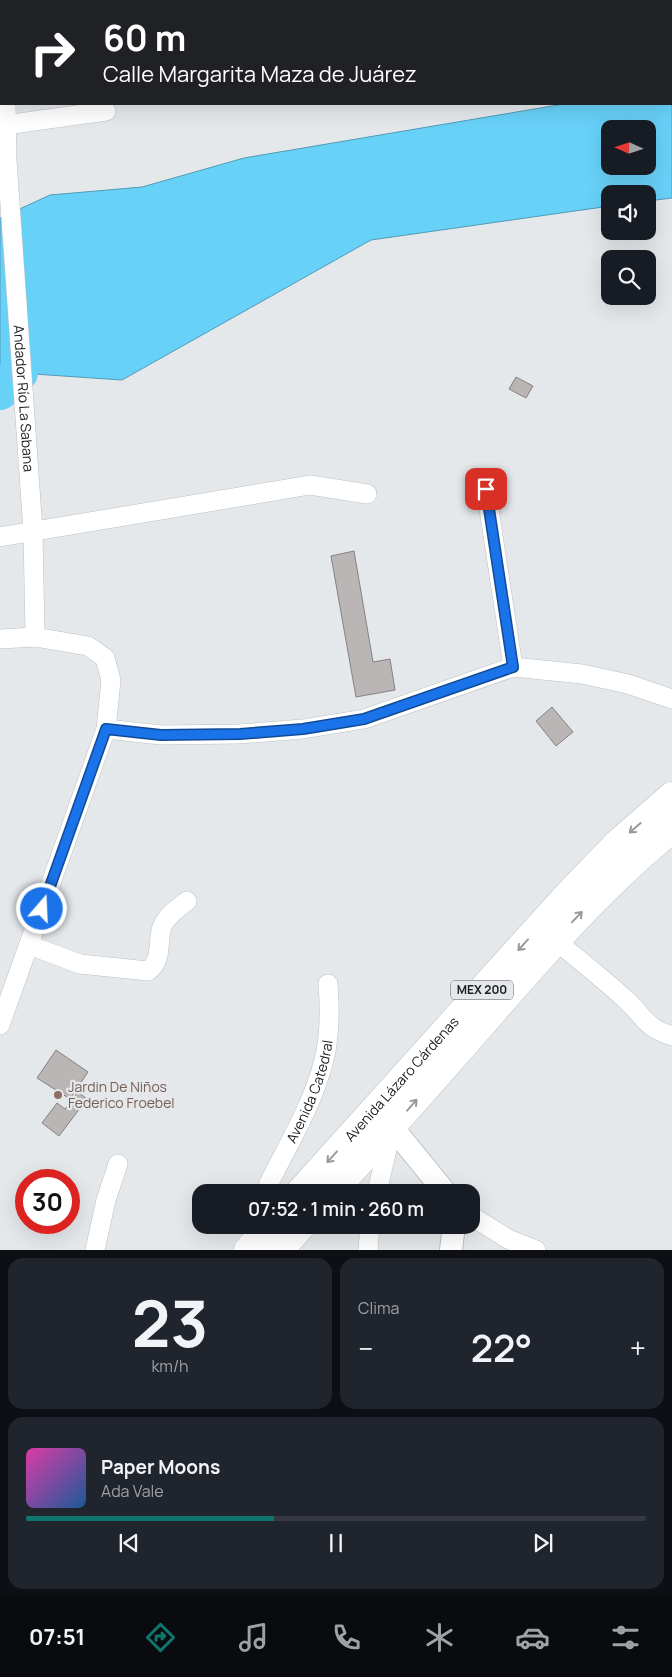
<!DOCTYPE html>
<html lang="es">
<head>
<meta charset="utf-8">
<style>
  :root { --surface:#171b24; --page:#20242c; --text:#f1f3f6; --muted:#9ea1a6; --line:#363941; --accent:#0f766e }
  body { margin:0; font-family:Manrope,sans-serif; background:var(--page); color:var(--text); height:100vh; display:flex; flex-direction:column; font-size:19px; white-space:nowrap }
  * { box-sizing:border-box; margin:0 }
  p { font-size:16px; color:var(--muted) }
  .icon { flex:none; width:28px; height:28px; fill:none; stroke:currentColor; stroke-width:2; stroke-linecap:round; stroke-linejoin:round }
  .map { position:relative; height:1250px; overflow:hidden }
  .side { display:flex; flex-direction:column; gap:8px; padding:8px; background:#0d0f14; flex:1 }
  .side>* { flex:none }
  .hud { position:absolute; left:0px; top:0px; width:672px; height:105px; box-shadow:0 5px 20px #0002; background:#202124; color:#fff; overflow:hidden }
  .needle { width:32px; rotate:273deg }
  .buttons { position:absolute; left:601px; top:120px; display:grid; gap:10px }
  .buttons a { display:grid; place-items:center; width:55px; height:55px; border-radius:10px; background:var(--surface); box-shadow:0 5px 20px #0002; font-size:25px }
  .speed { position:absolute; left:15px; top:1169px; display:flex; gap:10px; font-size:25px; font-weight:700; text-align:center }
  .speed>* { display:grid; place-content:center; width:65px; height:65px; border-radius:50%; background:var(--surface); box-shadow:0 5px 20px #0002; line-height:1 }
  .speed .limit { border:8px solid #d22; background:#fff; color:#111 }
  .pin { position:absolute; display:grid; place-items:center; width:42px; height:42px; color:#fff; margin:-21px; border-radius:10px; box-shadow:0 2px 8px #0006 }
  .me { position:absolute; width:55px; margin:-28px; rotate:19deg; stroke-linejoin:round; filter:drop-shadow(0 0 4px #0008) }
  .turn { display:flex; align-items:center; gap:18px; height:105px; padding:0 20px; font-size:22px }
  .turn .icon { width:65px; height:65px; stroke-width:2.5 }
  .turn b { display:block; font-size:35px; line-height:42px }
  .big { font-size:38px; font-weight:600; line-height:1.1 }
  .side .tile { flex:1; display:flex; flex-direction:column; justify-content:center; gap:8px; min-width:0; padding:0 18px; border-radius:15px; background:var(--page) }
  .side .dial { align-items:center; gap:0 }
  .dial b { font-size:65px; line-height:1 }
  .song { display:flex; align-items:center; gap:15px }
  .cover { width:60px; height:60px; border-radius:8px; background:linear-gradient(135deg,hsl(320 70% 55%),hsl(210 70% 35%)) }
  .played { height:5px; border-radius:2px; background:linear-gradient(90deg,var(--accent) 40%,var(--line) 40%) }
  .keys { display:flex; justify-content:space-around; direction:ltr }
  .heat { display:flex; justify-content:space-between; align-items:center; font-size:28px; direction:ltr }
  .side .tiles { flex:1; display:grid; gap:8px; grid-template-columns:1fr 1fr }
  .tile:last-child { grid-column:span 2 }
  .trip { position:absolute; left:192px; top:1184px; width:288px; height:50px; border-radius:15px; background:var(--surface); box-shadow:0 5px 20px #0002; font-weight:600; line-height:50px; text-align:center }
  .tab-bar { display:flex; height:80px; justify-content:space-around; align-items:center; background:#090b0e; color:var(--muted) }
  .tab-bar .icon { width:35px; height:35px }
  .tab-bar .current { color:var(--accent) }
  .tab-bar b { font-size:22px; color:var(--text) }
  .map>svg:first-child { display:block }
  .water { fill:#68d1f8; stroke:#519bb6; fill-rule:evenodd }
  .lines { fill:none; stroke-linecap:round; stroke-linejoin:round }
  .river { stroke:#68d1f8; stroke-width:38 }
  .building { fill:#bab6b5; stroke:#868281 }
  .minor-casing { stroke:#bdc0c3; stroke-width:20 }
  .tertiary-casing { stroke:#bdc0c3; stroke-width:24 }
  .primary-casing { stroke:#bdc0c3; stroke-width:29 }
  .minor { stroke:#fff; stroke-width:19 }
  .tertiary { stroke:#fff; stroke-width:22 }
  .primary { stroke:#fff; stroke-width:28 }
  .oneway { stroke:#989999 }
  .route-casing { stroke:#114b97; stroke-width:12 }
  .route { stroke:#1a73e8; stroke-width:9 }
  .education-dot { fill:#8d6e63; stroke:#e5e8eb; stroke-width:2 }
  .labels { text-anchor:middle; stroke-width:4.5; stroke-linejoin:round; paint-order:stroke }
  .shield { fill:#e5e8eb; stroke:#58595b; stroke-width:1 }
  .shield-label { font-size:12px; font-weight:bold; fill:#1b1c1d }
  .street-label { font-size:14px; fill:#1b1c1d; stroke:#e5e8eb }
  .education-label { font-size:14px; fill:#785e54; stroke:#e5e8eb; text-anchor:start }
</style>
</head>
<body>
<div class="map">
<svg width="672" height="1250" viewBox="0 0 672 1250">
  <rect width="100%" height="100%" fill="#e5e8eb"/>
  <!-- water -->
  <path class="water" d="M672,83V198L648,201V194H610V206L371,240L122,380L19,373L0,376V218L50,195L142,187L244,158L564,104H671ZM610,129H648V166H610Z"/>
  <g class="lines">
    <!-- river -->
    <polyline class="river" points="0,391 19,373"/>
  </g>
  <!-- building -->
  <g class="building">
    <polygon points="516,377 533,386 526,398 509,389"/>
    <polygon points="354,551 373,662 390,659 395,690 356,697 331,556"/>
    <polygon points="552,707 573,732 556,746 536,721"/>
    <polygon points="56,1050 88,1072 70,1099 37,1078"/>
    <polygon points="78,1092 87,1099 59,1136 42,1123 57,1103 65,1109"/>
  </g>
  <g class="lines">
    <defs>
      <g id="minor">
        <polyline points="0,0 13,1"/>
        <polyline points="351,0 351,1"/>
        <polyline points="539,1 551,0"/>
        <path id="s1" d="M6,104L7,161L33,531L35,637"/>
        <polyline points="0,127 5,125 106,111"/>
        <polyline points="486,489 513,667"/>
        <polyline points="0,537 310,485 367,494"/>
        <polyline points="0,639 35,637 88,646 105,658 111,680 106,729 0,1025"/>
        <polyline points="106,729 161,735 240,734 303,729 364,719 513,667 582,674 628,684 672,699"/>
        <path d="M555,940C578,959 602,978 624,998C644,1015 643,1027 672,1036"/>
        <path d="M29,945L80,964L148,971C163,961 157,942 162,927C166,916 178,908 187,901"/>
        <path id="s2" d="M267,1192L269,1183C289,1143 313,1104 324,1060C330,1036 330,1009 328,984"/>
        <polyline points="377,1192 392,1128"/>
        <polyline points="471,1216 508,1239 536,1250"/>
        <polyline points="95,1250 106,1200 118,1164"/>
        <polyline points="368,1250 370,1225"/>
      </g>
      <g id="tertiary">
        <polyline points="392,1127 445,1192"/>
        <polyline points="451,1250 454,1225"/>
      </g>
      <g id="primary">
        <path id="s3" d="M300,1192L564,899L618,843L672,796"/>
        <path d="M332,1192C384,1136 434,1079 484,1022C543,954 602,886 672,829"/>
        <polyline points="248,1250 271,1225"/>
        <polyline points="280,1250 302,1225"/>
      </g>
    </defs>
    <!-- minor casing -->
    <use href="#minor" class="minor-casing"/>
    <!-- tertiary casing -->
    <use href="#tertiary" class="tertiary-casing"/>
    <!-- primary casing -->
    <use href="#primary" class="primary-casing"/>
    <!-- minor -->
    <use href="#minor" class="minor"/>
    <!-- tertiary -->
    <use href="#tertiary" class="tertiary"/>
    <!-- primary -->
    <use href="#primary" class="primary"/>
  </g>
  <!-- one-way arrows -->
  <defs><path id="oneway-shaft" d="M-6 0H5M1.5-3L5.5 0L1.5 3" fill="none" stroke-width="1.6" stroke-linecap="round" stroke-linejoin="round" transform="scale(1.25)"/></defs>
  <g class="oneway">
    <use href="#oneway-shaft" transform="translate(635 828) rotate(139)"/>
    <use href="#oneway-shaft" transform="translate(577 917) rotate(-46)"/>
    <use href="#oneway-shaft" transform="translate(523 945) rotate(132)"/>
    <use href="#oneway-shaft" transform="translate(412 1105) rotate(-49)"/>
    <use href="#oneway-shaft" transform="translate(332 1157) rotate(132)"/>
  </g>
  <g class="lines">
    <defs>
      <polyline id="route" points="42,909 106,729 161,735 240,734 303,729 364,719 513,667 486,489"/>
    </defs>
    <!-- route casing -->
    <use href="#route" class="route-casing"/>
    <!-- route -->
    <use href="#route" class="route"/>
  </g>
  <!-- markers -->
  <circle class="education-dot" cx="58" cy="1095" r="5"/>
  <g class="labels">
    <!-- shield labels -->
    <rect class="shield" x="451" y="980.5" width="62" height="19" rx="4"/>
    <g class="shield-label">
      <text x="482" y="994">MEX 200</text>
    </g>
    <!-- street labels -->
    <g class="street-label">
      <text dy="5" stroke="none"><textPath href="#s1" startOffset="295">Andador Río La Sabana</textPath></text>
      <text dy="5" stroke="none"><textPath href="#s3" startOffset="152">Avenida Lázaro Cárdenas</textPath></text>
      <text dy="5" stroke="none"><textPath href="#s2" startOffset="110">Avenida Catedral</textPath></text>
    </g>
    <!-- education labels -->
    <g class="education-label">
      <text x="68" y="1092">Jardin De Niños<tspan x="68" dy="16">Federico Froebel</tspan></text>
    </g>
  </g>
</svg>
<div class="buttons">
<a><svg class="needle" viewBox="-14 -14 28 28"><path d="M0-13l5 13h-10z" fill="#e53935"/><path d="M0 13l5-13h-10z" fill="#9ea1a6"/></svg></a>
<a><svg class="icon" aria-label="sound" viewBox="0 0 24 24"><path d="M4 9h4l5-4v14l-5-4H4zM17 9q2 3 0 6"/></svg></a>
<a><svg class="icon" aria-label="search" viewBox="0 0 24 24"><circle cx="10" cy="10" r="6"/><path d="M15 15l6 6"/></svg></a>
</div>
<div class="speed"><div class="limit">30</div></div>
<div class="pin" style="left:486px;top:489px;background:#d93025"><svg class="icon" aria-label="arrive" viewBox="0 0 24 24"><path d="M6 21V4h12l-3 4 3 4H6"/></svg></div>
<svg class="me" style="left:42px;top:909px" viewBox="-20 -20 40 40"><circle r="17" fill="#1a73e8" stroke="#fff" stroke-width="3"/><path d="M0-11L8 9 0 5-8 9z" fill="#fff"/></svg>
<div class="trip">07:52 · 1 min · 260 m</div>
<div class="hud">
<div class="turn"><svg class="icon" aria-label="right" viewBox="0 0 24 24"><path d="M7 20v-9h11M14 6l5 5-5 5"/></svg><div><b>60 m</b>Calle Margarita Maza de Juárez</div></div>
</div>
</div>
<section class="side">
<div class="tiles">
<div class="tile dial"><b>23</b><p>km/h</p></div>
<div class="tile"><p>Clima</p>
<div class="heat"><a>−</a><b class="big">22°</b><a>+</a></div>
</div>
<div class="tile">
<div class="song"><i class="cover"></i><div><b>Paper Moons</b><p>Ada Vale</p></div></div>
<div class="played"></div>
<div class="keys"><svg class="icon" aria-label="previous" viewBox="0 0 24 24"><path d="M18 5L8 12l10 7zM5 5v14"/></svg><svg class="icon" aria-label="pause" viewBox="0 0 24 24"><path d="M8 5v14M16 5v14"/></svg><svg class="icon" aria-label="next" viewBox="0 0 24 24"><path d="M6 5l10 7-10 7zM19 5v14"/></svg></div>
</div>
</div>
</section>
<nav class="tab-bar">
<b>07:51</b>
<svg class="icon current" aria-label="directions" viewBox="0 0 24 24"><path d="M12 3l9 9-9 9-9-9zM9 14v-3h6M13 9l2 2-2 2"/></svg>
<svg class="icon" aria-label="music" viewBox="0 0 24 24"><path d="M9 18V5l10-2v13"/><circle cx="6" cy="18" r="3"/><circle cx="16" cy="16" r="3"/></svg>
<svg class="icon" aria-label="phone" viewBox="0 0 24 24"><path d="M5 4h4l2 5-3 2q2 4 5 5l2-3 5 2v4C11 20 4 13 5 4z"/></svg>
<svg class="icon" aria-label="climate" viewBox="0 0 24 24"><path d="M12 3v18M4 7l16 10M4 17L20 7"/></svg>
<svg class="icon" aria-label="car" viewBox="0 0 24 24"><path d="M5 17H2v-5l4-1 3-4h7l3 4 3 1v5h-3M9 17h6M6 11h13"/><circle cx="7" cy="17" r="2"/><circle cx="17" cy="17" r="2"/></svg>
<svg class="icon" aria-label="filters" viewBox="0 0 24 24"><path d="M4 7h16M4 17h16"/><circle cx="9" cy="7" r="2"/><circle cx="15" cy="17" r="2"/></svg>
</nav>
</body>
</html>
